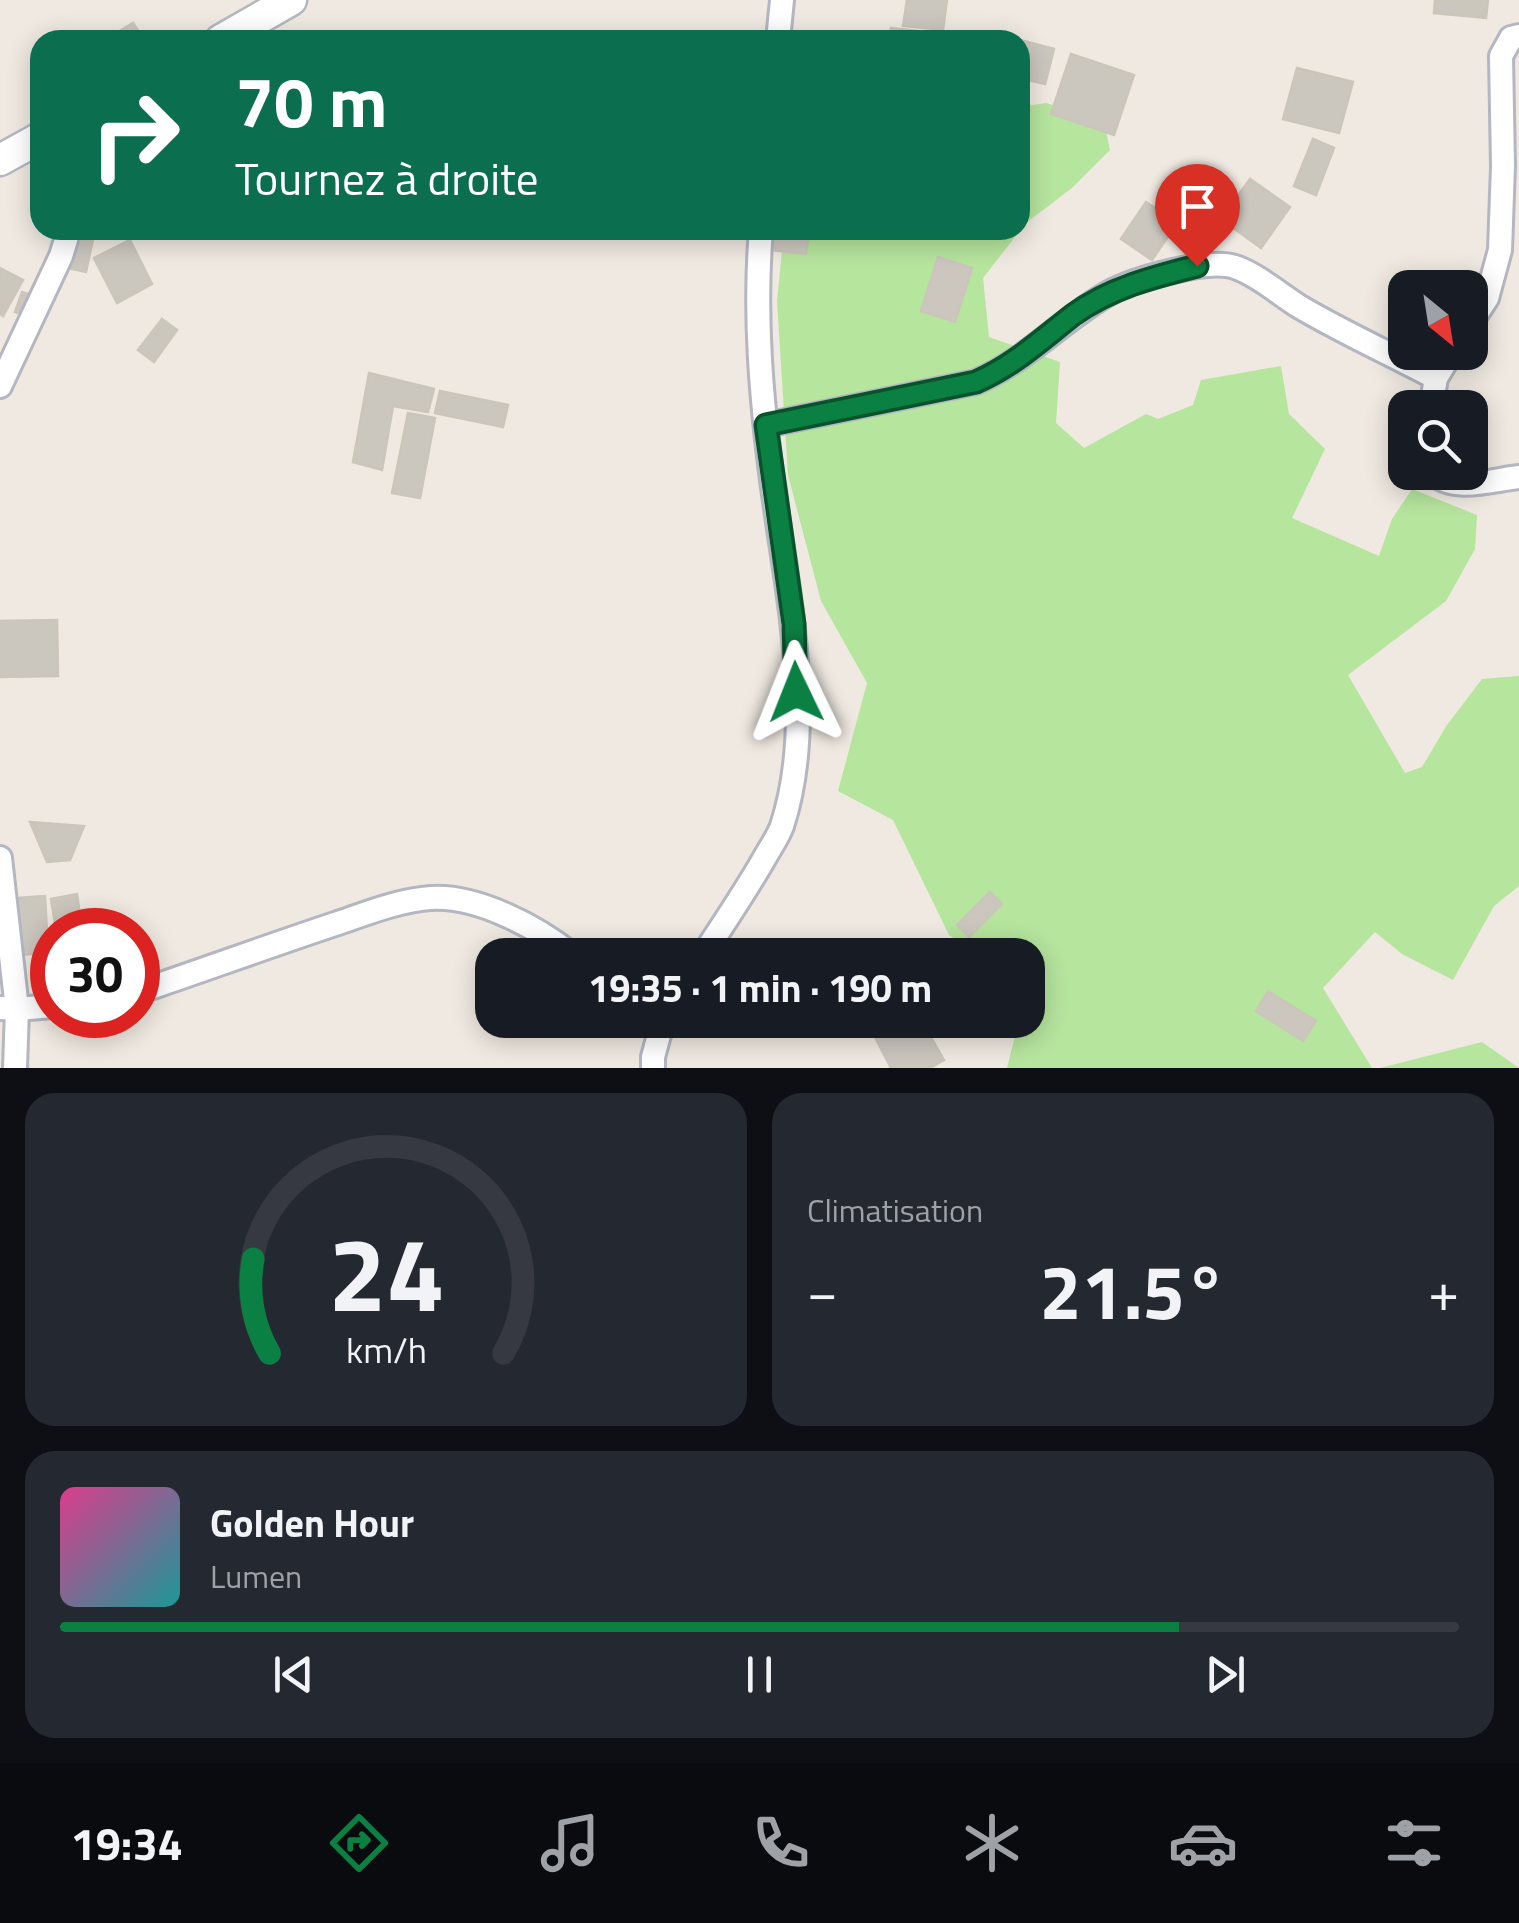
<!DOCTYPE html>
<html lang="fr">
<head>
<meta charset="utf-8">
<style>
  :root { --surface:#171b24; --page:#242831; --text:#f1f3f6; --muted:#9ea1a6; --line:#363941; --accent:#0b8043 }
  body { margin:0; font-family:"Titillium Web",sans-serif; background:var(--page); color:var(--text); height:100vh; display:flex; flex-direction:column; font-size:38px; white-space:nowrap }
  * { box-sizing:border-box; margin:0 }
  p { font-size:32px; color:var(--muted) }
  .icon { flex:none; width:55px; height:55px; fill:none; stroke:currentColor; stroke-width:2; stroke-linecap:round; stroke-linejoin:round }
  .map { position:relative; height:1068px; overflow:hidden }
  .details { display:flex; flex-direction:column; gap:25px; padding:25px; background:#0d0f14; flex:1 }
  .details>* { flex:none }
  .hud { position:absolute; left:30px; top:30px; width:1000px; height:210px; border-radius:30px; box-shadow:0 5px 25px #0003; background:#0b6e4f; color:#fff; overflow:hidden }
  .needle { width:65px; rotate:150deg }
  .tools { position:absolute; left:1388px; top:270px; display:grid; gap:20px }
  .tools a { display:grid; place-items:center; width:100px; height:100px; border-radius:20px; background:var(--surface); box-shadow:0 5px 25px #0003; font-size:50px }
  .speed { position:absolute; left:30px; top:908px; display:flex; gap:20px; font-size:50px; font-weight:700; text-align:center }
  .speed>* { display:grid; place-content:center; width:130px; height:130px; border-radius:50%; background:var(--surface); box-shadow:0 5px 25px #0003; line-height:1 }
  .speed .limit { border:15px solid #d22; background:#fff; color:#111 }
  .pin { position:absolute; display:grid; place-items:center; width:85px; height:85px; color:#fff; margin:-102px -42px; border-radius:50% 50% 50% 0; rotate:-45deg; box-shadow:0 0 10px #0007 }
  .pin .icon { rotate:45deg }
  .me { position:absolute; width:110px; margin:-55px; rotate:358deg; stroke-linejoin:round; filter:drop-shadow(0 0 8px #0008) }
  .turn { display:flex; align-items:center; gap:35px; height:210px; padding:0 40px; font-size:45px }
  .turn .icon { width:130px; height:130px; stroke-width:2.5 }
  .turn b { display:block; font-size:70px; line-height:85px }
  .big { font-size:75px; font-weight:700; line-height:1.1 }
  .details .tile { flex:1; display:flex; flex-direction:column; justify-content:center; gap:15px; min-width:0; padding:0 35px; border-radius:30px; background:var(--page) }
  .details .dial { align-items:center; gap:0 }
  .dial svg { height:260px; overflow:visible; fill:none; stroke:var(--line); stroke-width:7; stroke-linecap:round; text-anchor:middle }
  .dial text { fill:var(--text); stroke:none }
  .song { display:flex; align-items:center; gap:30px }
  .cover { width:120px; height:120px; border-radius:15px; background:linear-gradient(135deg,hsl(330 70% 55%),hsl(180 70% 35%)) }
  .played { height:10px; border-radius:5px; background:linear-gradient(90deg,var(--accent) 80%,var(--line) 80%) }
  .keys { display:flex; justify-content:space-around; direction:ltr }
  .heat { display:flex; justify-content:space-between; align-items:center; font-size:55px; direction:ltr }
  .details .tiles { flex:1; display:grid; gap:25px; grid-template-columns:1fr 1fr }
  .tile:last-child { grid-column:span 2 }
  .trip { position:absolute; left:475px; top:938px; width:570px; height:100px; border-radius:30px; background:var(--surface); box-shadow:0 5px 25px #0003; font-weight:700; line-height:100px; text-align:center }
  .tabs { display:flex; height:160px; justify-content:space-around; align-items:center; background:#090b0e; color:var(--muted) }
  .tabs .icon { width:70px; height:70px }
  .tabs .on { color:var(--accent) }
  .tabs b { font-size:45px; color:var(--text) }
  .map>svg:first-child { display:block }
  .green { fill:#b6e59e }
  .building { fill:#cbc7bf; stroke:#cbc5ba; stroke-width:2.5 }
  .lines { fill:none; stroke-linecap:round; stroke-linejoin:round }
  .minor-casing { stroke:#b4b7c1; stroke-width:28 }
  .tertiary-casing { stroke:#b4b7c1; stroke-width:35 }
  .minor { stroke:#fff; stroke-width:22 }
  .tertiary { stroke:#fff; stroke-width:30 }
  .route-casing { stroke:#07532c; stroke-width:25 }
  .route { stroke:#0b8043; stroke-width:18 }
</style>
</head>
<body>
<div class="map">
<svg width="1519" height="1068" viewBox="0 0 1519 1068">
  <rect width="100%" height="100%" fill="#efe9e1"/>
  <!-- green -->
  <g class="green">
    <polygon points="1046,103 1104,122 1110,150 1072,188 1026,223 983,278 989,337 1060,362 1056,423 1084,448 1146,414 1158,419 1193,405 1201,380 1281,366 1289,414 1325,449 1292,518 1379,556 1392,519 1412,489 1477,515 1475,549 1446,601 1348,675 1405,773 1422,767 1447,725 1482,679 1519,676 1519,886 1494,906 1453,980 1402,954 1375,932 1323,988 1372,1068 1007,1068 1019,1020 1028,1020 1028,955 978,955 949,935 893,820 838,791 867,683 821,601 788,475 777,301 784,230 1020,230 1020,107"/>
    <polygon points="1482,1042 1519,1068 1380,1068"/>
  </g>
  <!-- building -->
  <g class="building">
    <polygon points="907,0 947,0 943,30 903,26"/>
    <polygon points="1435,0 1488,0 1486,18 1434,13"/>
    <polygon points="133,23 144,40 105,40"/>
    <polygon points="891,28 943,34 942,40 889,40"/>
    <polygon points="1020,40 1054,49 1045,84 1020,78"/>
    <polygon points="1071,54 1134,75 1114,135 1051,114"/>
    <polygon points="1297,68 1353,82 1339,133 1283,119"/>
    <polygon points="1313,139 1334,148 1316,195 1294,186"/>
    <polygon points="1250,179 1290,207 1261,248 1221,219"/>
    <polygon points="1146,202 1177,223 1152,260 1121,239"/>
    <polygon points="76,230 95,230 86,272 68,268"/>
    <polygon points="771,230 809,230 806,254 769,250"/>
    <polygon points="130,240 152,284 117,303 94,258"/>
    <polygon points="938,257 972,268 955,322 921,311"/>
    <polygon points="0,268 23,280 3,316 0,314"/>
    <polygon points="22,292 35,296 27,316 15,312"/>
    <polygon points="162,319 177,330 154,362 138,350"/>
    <polygon points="369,373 434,389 428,412 393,406 382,470 353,462"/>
    <polygon points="440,391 508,405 503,427 435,413"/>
    <polygon points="408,413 435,418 420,498 392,493"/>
    <polygon points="57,620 58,676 0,677 0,621"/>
    <polygon points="30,822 84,826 70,860 47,862"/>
    <polygon points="990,892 1002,904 969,937 957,925"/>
    <polygon points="77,894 82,930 56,930 51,899"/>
    <polygon points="45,896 48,953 6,956 2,899"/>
    <polygon points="1268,991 1316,1021 1303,1041 1256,1011"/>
    <polygon points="906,1020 921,1020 944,1060 930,1068 891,1068 875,1037"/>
  </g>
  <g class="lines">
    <defs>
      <g id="minor">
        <polyline points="778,40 782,0"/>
        <polyline points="1470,324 1487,298 1500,250 1503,166 1501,56 1511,38 1519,36"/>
        <polyline points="0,386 61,256 69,230"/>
        <polyline points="1431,408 1436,378 1452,352"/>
        <path d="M766,425L976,382C1026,361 1062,320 1109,293C1134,279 1208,258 1235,267C1258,275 1279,294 1300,307C1344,333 1391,354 1436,378"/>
        <path d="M1432,472C1453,493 1492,480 1519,477"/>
        <polyline points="0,858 17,1009 0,1008"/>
        <path d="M703,955C724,923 745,892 764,859C770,848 778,837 782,826C817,719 786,588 772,480C761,397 754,313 761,230"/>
        <path d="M138,992C203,970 269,946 335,924C365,914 399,900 431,898C477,895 537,927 572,955"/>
        <polyline points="15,1068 17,1009 52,1006"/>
        <polyline points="653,1068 653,1057 663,1020"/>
      </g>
      <g id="tertiary">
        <polyline points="221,40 291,0"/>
        <polyline points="0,160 40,138"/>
      </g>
    </defs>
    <!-- minor casing -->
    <use href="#minor" class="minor-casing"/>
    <!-- tertiary casing -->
    <use href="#tertiary" class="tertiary-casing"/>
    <!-- minor -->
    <use href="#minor" class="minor"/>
    <!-- tertiary -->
    <use href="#tertiary" class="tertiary"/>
  </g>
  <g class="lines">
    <defs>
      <path id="route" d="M796,692L794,624L766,425L976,382C1013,366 1041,340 1073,315C1110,288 1153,277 1197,266"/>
    </defs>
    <!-- route casing -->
    <use href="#route" class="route-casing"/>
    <!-- route -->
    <use href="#route" class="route"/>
  </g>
</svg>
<div class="tools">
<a><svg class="needle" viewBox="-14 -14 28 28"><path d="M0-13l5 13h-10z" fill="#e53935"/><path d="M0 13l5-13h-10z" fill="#9ea1a6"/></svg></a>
<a><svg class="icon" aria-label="search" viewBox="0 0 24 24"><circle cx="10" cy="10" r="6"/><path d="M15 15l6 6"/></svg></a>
</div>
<div class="speed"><div class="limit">30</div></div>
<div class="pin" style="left:1197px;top:266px;background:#d93025"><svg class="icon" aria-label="arrive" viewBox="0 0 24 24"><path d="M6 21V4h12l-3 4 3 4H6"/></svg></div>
<svg class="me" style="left:796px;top:692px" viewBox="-20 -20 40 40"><path d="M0-17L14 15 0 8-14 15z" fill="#0b8043" stroke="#fff" stroke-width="4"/></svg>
<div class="trip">19:35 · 1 min · 190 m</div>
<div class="hud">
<div class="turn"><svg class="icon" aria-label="right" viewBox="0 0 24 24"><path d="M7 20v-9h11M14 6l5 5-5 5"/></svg><div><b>70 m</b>Tournez à droite</div></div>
</div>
</div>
<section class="details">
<div class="tiles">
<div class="tile dial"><svg viewBox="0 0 100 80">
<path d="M14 69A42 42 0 1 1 86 69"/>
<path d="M14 69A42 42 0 0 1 9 40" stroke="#0b8043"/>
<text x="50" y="56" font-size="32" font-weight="700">24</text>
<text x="50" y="72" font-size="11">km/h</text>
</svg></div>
<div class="tile"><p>Climatisation</p>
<div class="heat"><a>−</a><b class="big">21.5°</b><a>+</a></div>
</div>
<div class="tile">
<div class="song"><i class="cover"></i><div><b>Golden Hour</b><p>Lumen</p></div></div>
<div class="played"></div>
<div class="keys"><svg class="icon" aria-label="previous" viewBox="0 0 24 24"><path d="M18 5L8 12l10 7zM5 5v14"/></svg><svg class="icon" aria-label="pause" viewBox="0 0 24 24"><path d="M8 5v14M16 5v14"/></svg><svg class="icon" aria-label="next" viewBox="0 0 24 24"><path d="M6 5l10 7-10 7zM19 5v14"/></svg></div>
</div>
</div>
</section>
<nav class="tabs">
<b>19:34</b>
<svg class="icon on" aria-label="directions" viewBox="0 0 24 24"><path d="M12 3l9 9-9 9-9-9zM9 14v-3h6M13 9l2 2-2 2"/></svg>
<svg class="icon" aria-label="music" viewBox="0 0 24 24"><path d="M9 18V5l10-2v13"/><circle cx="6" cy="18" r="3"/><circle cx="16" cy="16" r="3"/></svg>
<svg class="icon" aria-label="phone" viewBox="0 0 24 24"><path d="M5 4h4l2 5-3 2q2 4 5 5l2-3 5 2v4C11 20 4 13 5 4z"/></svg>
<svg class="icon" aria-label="climate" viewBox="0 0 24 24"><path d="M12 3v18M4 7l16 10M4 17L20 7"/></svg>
<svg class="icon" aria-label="car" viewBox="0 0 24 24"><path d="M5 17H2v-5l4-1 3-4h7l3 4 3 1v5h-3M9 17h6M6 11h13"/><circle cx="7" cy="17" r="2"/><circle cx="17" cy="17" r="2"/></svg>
<svg class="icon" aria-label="filters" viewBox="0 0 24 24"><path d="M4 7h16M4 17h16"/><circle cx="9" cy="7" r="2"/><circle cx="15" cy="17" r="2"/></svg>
</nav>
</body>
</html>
